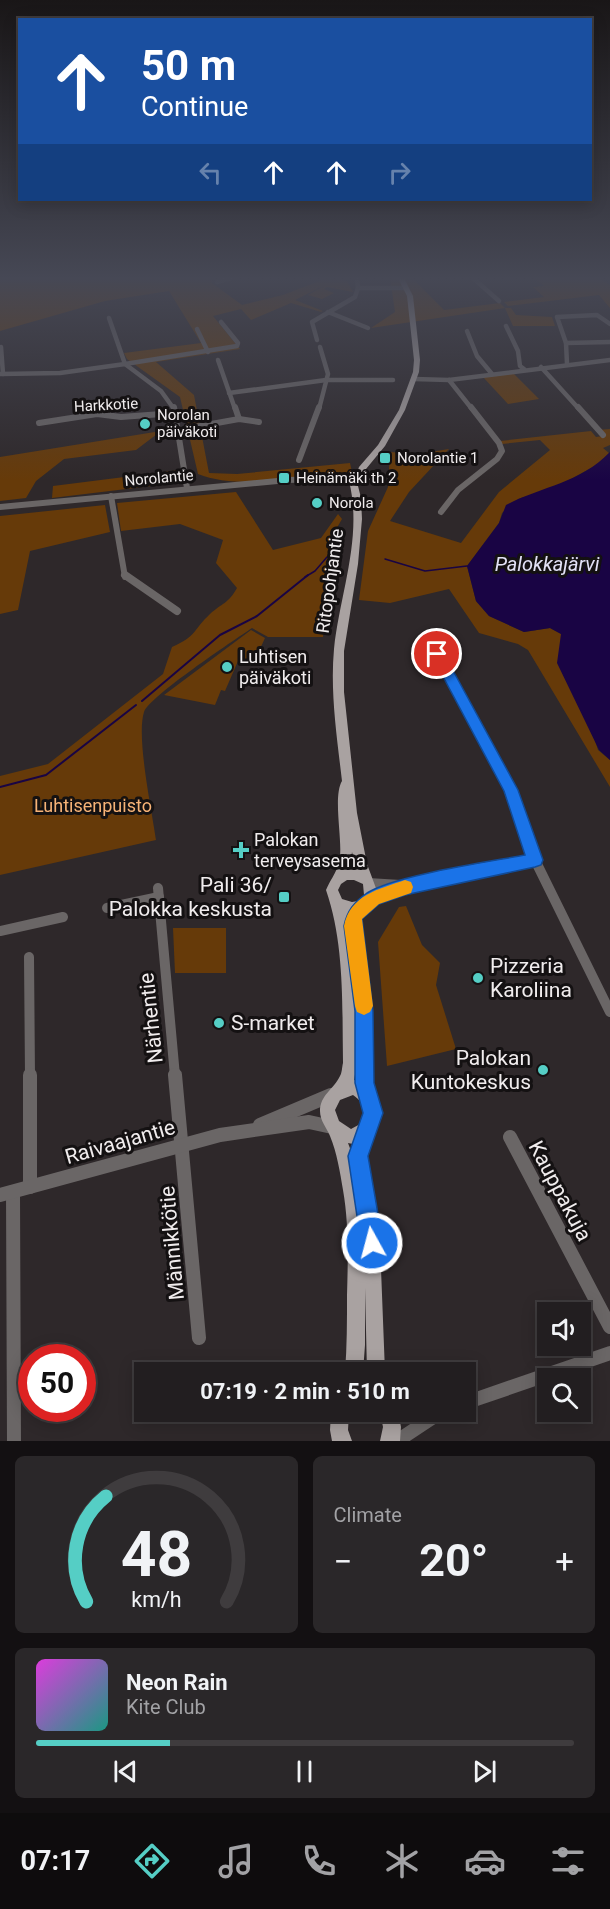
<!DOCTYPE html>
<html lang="en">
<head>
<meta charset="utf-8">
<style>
  :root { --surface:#221e20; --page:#2a2729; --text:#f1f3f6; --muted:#a2a2a5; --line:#3f3c3e; --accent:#55cec5 }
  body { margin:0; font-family:Roboto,sans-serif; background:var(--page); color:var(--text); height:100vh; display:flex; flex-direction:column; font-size:22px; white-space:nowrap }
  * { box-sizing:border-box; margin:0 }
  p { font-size:20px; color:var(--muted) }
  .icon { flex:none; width:33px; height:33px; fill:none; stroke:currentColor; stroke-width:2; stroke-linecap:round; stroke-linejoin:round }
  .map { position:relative; height:1441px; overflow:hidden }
  .sheet { display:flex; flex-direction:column; gap:15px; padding:15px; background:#131012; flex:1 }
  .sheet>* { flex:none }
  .hud { position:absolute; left:18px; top:18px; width:574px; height:183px; border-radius:0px; box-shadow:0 3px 15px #0003,0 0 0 2px var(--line); background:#1a4fa0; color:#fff; overflow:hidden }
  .fabs { position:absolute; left:537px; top:1302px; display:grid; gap:12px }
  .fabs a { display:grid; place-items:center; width:54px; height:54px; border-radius:0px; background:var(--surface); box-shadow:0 3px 15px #0003,0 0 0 2px var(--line); font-size:30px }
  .speed { position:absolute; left:18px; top:1344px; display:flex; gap:12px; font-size:30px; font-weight:700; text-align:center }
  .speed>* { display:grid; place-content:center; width:78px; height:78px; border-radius:50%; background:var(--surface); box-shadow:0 3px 15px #0003,0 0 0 2px var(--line); line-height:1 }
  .speed .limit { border:9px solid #d22; background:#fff; color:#111 }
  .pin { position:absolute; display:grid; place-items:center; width:51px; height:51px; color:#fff; margin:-26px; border:3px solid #fff; border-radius:50%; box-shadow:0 2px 6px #0007 }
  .me { position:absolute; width:66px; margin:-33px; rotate:353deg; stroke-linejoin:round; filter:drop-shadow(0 0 4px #0008) }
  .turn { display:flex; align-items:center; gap:21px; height:126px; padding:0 24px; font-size:27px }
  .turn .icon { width:78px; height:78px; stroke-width:2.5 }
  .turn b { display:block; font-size:42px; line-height:51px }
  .lanes { display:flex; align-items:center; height:57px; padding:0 24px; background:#0003; justify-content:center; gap:30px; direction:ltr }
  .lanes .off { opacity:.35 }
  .big { font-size:45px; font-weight:700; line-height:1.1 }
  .sheet .tile { flex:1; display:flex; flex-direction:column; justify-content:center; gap:9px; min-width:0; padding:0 21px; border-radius:9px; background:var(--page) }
  .sheet .dial { align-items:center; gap:0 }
  .dial svg { height:156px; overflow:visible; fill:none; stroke:var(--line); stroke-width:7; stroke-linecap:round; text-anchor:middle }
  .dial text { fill:var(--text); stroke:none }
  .song { display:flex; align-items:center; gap:18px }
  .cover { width:72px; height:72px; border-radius:9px; background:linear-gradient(135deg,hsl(300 70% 55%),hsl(170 70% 35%)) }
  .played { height:6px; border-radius:3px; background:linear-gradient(90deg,var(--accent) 25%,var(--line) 25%) }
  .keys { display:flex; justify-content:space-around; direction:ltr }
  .heat { display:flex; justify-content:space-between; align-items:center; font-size:33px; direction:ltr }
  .sheet .tiles { flex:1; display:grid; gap:15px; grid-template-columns:1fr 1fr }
  .tile:last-child { grid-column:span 2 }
  .trip { position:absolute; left:134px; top:1362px; width:342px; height:60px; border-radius:0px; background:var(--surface); box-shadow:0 3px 15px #0003,0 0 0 2px var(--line); font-weight:700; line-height:60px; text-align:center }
  .menu { display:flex; height:96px; justify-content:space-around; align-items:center; background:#0e0c0d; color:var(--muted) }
  .menu .icon { width:42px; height:42px }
  .menu .active { color:var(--accent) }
  .menu b { font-size:27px; color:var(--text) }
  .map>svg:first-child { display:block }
  .green { fill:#663a09 }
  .water { fill:#190444 }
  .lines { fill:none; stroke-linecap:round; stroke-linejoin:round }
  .stream-far1 { stroke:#190444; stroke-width:1.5 }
  .stream { stroke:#190444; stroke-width:2 }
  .minor-far4 { stroke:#6a6666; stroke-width:4.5 }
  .minor-far3 { stroke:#6a6666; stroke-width:6 }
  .minor-far2 { stroke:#6a6666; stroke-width:8 }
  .minor-far1 { stroke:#6a6666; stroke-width:10 }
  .minor { stroke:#6a6666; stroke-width:14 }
  .major { fill:#a9a2a1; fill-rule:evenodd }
  .route { fill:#1a73e8; stroke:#114b97; stroke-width:1.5 }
  .slow { fill:#f59e0b }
  .poi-dot { fill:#55cec5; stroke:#141112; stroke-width:2 }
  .labels { text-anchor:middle; stroke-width:6; stroke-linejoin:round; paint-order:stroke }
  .far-street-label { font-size:15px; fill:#f0eced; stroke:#141112 }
  .far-poi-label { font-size:15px; fill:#f0eced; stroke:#141112; text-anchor:start }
  .street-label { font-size:18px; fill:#f0eced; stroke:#141112 }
  .poi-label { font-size:18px; fill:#f0eced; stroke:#141112; text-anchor:start }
  .park-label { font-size:18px; fill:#f7b377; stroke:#141112 }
  .water-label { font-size:20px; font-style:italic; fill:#e2e1f6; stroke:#141112 }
  .near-poi-label { font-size:21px; fill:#f0eced; stroke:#141112; text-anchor:end }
  .near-street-label { font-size:21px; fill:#f0eced; stroke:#141112 }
</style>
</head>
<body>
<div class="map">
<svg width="610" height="1441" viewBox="0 0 610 1441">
  <rect width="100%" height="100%" fill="#2e282a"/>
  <!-- green -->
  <g class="green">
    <path d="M0,278H212V283L242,305L283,295L327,278L347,281L353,292L327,287L324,289L334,293L322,299L308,295L327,284L295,300L323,311L321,312L291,303L251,320L241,309L213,316L240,349L156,362L194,395L209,473L237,474L350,463L352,472C306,476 240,491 198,474L180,397L127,359L124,353L201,343L169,291L105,301L0,331Z"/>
    <polygon points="390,278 412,278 444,310 500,303 505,308 511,308 516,315 552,317 555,326 513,326 505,308 371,328 395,312"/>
    <polygon points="534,278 600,278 610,285 610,308 599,295 508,306 504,302 544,297 533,287 544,286"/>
    <polygon points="512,372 539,399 508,404 482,376"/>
    <polygon points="610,429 610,445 603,448 609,453 598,464 555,488 518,499 502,513 499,523 467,566 476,601 489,616 524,632 550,628 561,634 598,750 610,760 610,787 528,650 518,644 479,633 449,589 390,603 359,600 368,531 388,487 390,452 418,454 449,449 409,492 390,521 461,543 499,492 550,450 540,440 502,444 500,441 591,431 596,437 603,436 598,430"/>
    <polygon points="161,431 136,450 64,459 36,481 26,498 0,501 0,457"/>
    <polygon points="180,470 176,483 52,498 53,486"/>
    <path d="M236,492L273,550L321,538L338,514L342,519L331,538L323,637H268L252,628C233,641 150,696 144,712C136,737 152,811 156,840L0,875V776L48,764L163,674L172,647C197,636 193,630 210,614C222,603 228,604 237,588L216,563L223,540L180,524L121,531L117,503Z"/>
    <polygon points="105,505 110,532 30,551 18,610 0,614 0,516"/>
    <polygon points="251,630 265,638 253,664 238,661 225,691 221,690 215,705 164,695"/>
    <polygon points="406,906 422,945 440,963 436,985 456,1049 387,1066 378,942 399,907"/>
    <polygon points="173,928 226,928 226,973 175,973"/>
  </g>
  <!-- water -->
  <path class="water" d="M610,452V760L599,750L557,663L561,634L550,628L524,632L489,616L476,601L467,566L499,523L506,505C542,486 579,484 610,452Z"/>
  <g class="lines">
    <!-- stream-far1 -->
    <g class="stream-far1">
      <polyline points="385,559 425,571 467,566"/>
      <polyline points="305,577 315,571 327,557"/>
    </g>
    <!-- stream -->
    <g class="stream">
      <polyline points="142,701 220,635 257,616 308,575"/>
      <polyline points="0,787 46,775 136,705"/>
    </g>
    <!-- minor-far4 -->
    <g class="minor-far4">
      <polyline points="357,278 358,288 405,288"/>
      <polyline points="473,278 499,301"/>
      <polyline points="217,282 231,278"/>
      <polyline points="328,312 368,328"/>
      <polyline points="109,318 125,364 237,346 238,343 221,322"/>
      <polyline points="506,326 518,351 520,366 524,369"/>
      <polyline points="197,329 208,352"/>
      <polyline points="467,331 477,356 492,374"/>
      <polyline points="317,340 312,322 355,297 358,288"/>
      <polyline points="566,343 610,342"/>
      <polyline points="1,347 3,374"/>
      <polyline points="218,360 235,409"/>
      <polyline points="567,364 566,343 557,317 597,315 610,324"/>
      <polyline points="541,367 579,409"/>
      <polyline points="0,374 60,373 125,364 161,391 174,409"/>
      <polyline points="414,379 449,380 610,360"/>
      <polyline points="449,380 472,409"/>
      <polyline points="229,393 326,380 393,380"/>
      <polyline points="319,409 328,374 320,347"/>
    </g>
    <!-- minor-far3 -->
    <g class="minor-far3">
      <polyline points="174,407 187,488"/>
      <polyline points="235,407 239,419"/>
      <polyline points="578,407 603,435"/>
      <polyline points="39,423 97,414 121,417 175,413"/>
      <polyline points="178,430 239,419 259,422"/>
      <polyline points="299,460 319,407"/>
      <polyline points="111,496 125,577"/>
      <polyline points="0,507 288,480 356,478"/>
      <polyline points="441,512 458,490 497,459 502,451 499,443 471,407"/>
    </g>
    <!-- minor-far2 -->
    <g class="minor-far2">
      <polyline points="125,575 177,611"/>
      <polyline points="434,641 437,654 513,794"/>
    </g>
    <!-- minor-far1 -->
    <g class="minor-far1">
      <polyline points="512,793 535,860 610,1012"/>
      <polyline points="368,883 417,886 535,860"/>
      <polyline points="158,888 175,1076"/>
      <polyline points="367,902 405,887"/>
      <polyline points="107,908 159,897"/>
      <polyline points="0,931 63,917"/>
      <polyline points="29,957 30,1076"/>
    </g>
    <!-- minor -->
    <g class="minor">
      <polyline points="30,1075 30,1187"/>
      <polyline points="175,1075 199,1338"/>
      <polyline points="260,1125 331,1095"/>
      <polyline points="510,1137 610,1327"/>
      <polyline points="13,1192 14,1441"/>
      <polyline points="0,1195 220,1135 309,1122 332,1127"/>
      <polyline points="465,1403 610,1353"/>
      <polyline points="397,1441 441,1412"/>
    </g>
    <!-- major -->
    <g class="major">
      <path d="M398,278H404L413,296L420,360L419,372L405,410L385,446L366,469L364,475L373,478C369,482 362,479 357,482L361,498L362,519L358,564L344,651V692L357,813L367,864L377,891L373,904L361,916L359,926L371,1011L372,1083L380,1111L366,1156L380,1243L385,1372H367L365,1288V1345L363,1372H345C347,1347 347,1321 347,1295C348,1260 349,1224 343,1190C340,1172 337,1153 330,1136C327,1128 320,1121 320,1111C320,1095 334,1089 340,1076C342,1073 342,1067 343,1063C342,1006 345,945 326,890C331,878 339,870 340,856C342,837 333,796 342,781C337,738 330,692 334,649C340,593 363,537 349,481L356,476L359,467L378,445L399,410L413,372L414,360L407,296ZM352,852L356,868H350ZM347,880H354L363,884L364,895L358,901L352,902L342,899L338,890L341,884ZM355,998L358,1081L354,1080L357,1063ZM353,1095C364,1103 367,1110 362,1123L351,1129L339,1121L335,1110L340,1100ZM348,1143L353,1144L351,1152V1151Z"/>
      <polygon points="331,1412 349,1412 348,1430 352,1441 332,1441 330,1430"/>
      <polygon points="380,1412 398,1412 401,1427 400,1441 380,1441 383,1427"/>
    </g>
  </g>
  <!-- sky -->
  <linearGradient id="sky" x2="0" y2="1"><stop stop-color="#191617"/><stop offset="0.58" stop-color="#464855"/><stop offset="1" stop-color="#464855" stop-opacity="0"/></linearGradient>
  <rect width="610" height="480" fill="url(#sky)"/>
  <!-- route -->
  <path class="route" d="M437,650L444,654L518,790L543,860L541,865L535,867L405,895L379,904L362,919L373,1011L374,1083L383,1113L368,1156L383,1243L380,1250L372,1254L364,1250L361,1243L348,1156L363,1113L355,1083V1011L344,926C347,911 354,902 367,893C396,875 488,862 525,855L504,791L431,654Z"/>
  <!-- slow -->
  <path class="slow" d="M405,880L411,882L413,887L411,893L379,904L362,919L373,1006L370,1012L364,1015L357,1012L355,1006L344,926C350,895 379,889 405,880Z"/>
  <!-- markers -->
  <g class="poi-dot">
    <circle cx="145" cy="424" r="6"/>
    <rect x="379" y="452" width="12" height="12" rx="3"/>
    <rect x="278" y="472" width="12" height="12" rx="3"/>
    <circle cx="317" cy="503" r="6"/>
    <circle cx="227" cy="667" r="6"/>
    <path d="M238 841h6v6h6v6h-6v6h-6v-6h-6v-6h6z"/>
    <rect x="278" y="891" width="12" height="12" rx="3"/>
    <circle cx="478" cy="978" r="6"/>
    <circle cx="219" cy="1023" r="6"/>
    <circle cx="543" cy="1070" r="6"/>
  </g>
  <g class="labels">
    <!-- far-street labels -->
    <g class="far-street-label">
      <text transform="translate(106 405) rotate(-3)" y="5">Harkkotie</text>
      <text transform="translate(159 478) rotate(-5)" y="5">Norolantie</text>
    </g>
    <!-- far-poi labels -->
    <g class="far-poi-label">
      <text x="157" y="420">Norolan<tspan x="157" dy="17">päiväkoti</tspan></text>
      <text x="397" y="463">Norolantie 1</text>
      <text x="296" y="483">Heinämäki th 2</text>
      <text x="329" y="508">Norola</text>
    </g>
    <!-- street labels -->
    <g class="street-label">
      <text transform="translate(330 581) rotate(-82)" y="6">Ritopohjantie</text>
    </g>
    <!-- poi labels -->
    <g class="poi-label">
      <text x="239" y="663">Luhtisen<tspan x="239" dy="21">päiväkoti</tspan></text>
      <text x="254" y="846">Palokan<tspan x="254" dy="21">terveysasema</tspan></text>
    </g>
    <!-- park labels -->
    <g class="park-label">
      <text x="93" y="812">Luhtisenpuisto</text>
    </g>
    <!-- water labels -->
    <g class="water-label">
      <text x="547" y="571">Palokkajärvi</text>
    </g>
    <!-- near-poi labels -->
    <g class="near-poi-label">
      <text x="272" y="892">Pali 36/<tspan x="272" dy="24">Palokka keskusta</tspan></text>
      <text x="490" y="973" text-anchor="start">Pizzeria<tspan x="490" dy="24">Karoliina</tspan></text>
      <text x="231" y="1030" text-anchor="start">S-market</text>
      <text x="531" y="1065">Palokan<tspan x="531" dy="24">Kuntokeskus</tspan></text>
    </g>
    <!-- near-street labels -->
    <g class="near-street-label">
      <text transform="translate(151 1018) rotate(-96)" y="7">Närhentie</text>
      <text transform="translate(120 1142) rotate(-16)" y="7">Raivaajantie</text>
      <text transform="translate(560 1191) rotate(62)" y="7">Kauppakuja</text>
      <text transform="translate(172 1243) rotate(-95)" y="7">Männikkötie</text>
    </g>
  </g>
</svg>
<div class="fabs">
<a><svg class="icon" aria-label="sound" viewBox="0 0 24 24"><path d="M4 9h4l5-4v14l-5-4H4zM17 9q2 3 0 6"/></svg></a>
<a><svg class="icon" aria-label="search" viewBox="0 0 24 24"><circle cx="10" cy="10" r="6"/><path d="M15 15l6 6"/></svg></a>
</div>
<div class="speed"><div class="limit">50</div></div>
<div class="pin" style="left:437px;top:654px;background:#d93025"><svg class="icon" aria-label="arrive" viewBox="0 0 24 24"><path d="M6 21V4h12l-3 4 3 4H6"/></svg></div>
<svg class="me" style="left:372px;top:1243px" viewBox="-20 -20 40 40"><circle r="17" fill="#1a73e8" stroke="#fff" stroke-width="3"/><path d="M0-11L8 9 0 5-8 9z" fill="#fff"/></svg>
<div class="trip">07:19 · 2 min · 510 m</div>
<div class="hud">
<div class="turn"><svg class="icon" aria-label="ahead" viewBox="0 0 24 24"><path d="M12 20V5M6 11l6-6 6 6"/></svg><div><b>50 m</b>Continue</div></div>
<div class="lanes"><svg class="icon off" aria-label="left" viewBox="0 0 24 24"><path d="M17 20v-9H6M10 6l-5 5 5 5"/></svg><svg class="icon" aria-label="ahead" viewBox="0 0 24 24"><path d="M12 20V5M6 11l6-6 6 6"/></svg><svg class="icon" aria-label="ahead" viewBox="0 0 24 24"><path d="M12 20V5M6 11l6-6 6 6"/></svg><svg class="icon off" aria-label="right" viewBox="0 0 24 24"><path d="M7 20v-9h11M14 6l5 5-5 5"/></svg></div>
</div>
</div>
<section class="sheet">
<div class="tiles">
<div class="tile dial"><svg viewBox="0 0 100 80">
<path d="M14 69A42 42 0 1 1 86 69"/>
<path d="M14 69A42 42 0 0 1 24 15" stroke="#55cec5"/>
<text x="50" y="56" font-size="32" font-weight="700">48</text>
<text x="50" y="72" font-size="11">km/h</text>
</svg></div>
<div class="tile"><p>Climate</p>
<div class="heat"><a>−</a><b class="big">20°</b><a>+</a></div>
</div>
<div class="tile">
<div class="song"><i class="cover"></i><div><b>Neon Rain</b><p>Kite Club</p></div></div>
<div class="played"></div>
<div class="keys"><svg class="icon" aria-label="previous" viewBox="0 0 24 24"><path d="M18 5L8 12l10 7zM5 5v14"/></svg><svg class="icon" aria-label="pause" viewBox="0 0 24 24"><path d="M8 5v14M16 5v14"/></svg><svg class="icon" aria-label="next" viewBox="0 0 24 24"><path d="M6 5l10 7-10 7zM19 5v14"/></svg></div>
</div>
</div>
</section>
<nav class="menu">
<b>07:17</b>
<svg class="icon active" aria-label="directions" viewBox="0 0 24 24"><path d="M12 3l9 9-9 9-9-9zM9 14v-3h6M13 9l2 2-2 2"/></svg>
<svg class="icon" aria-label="music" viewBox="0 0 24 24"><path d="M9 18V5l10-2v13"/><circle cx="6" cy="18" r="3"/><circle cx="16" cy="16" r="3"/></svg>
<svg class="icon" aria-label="phone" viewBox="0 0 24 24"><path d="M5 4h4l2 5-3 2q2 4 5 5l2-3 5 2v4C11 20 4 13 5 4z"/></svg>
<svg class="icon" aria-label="climate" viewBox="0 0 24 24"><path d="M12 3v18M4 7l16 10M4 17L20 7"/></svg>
<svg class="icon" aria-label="car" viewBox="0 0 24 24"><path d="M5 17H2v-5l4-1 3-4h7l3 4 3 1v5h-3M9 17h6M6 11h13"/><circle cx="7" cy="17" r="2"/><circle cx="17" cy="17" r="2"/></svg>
<svg class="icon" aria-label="filters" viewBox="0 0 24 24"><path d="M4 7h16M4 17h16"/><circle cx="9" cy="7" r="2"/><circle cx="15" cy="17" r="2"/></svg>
</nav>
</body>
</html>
